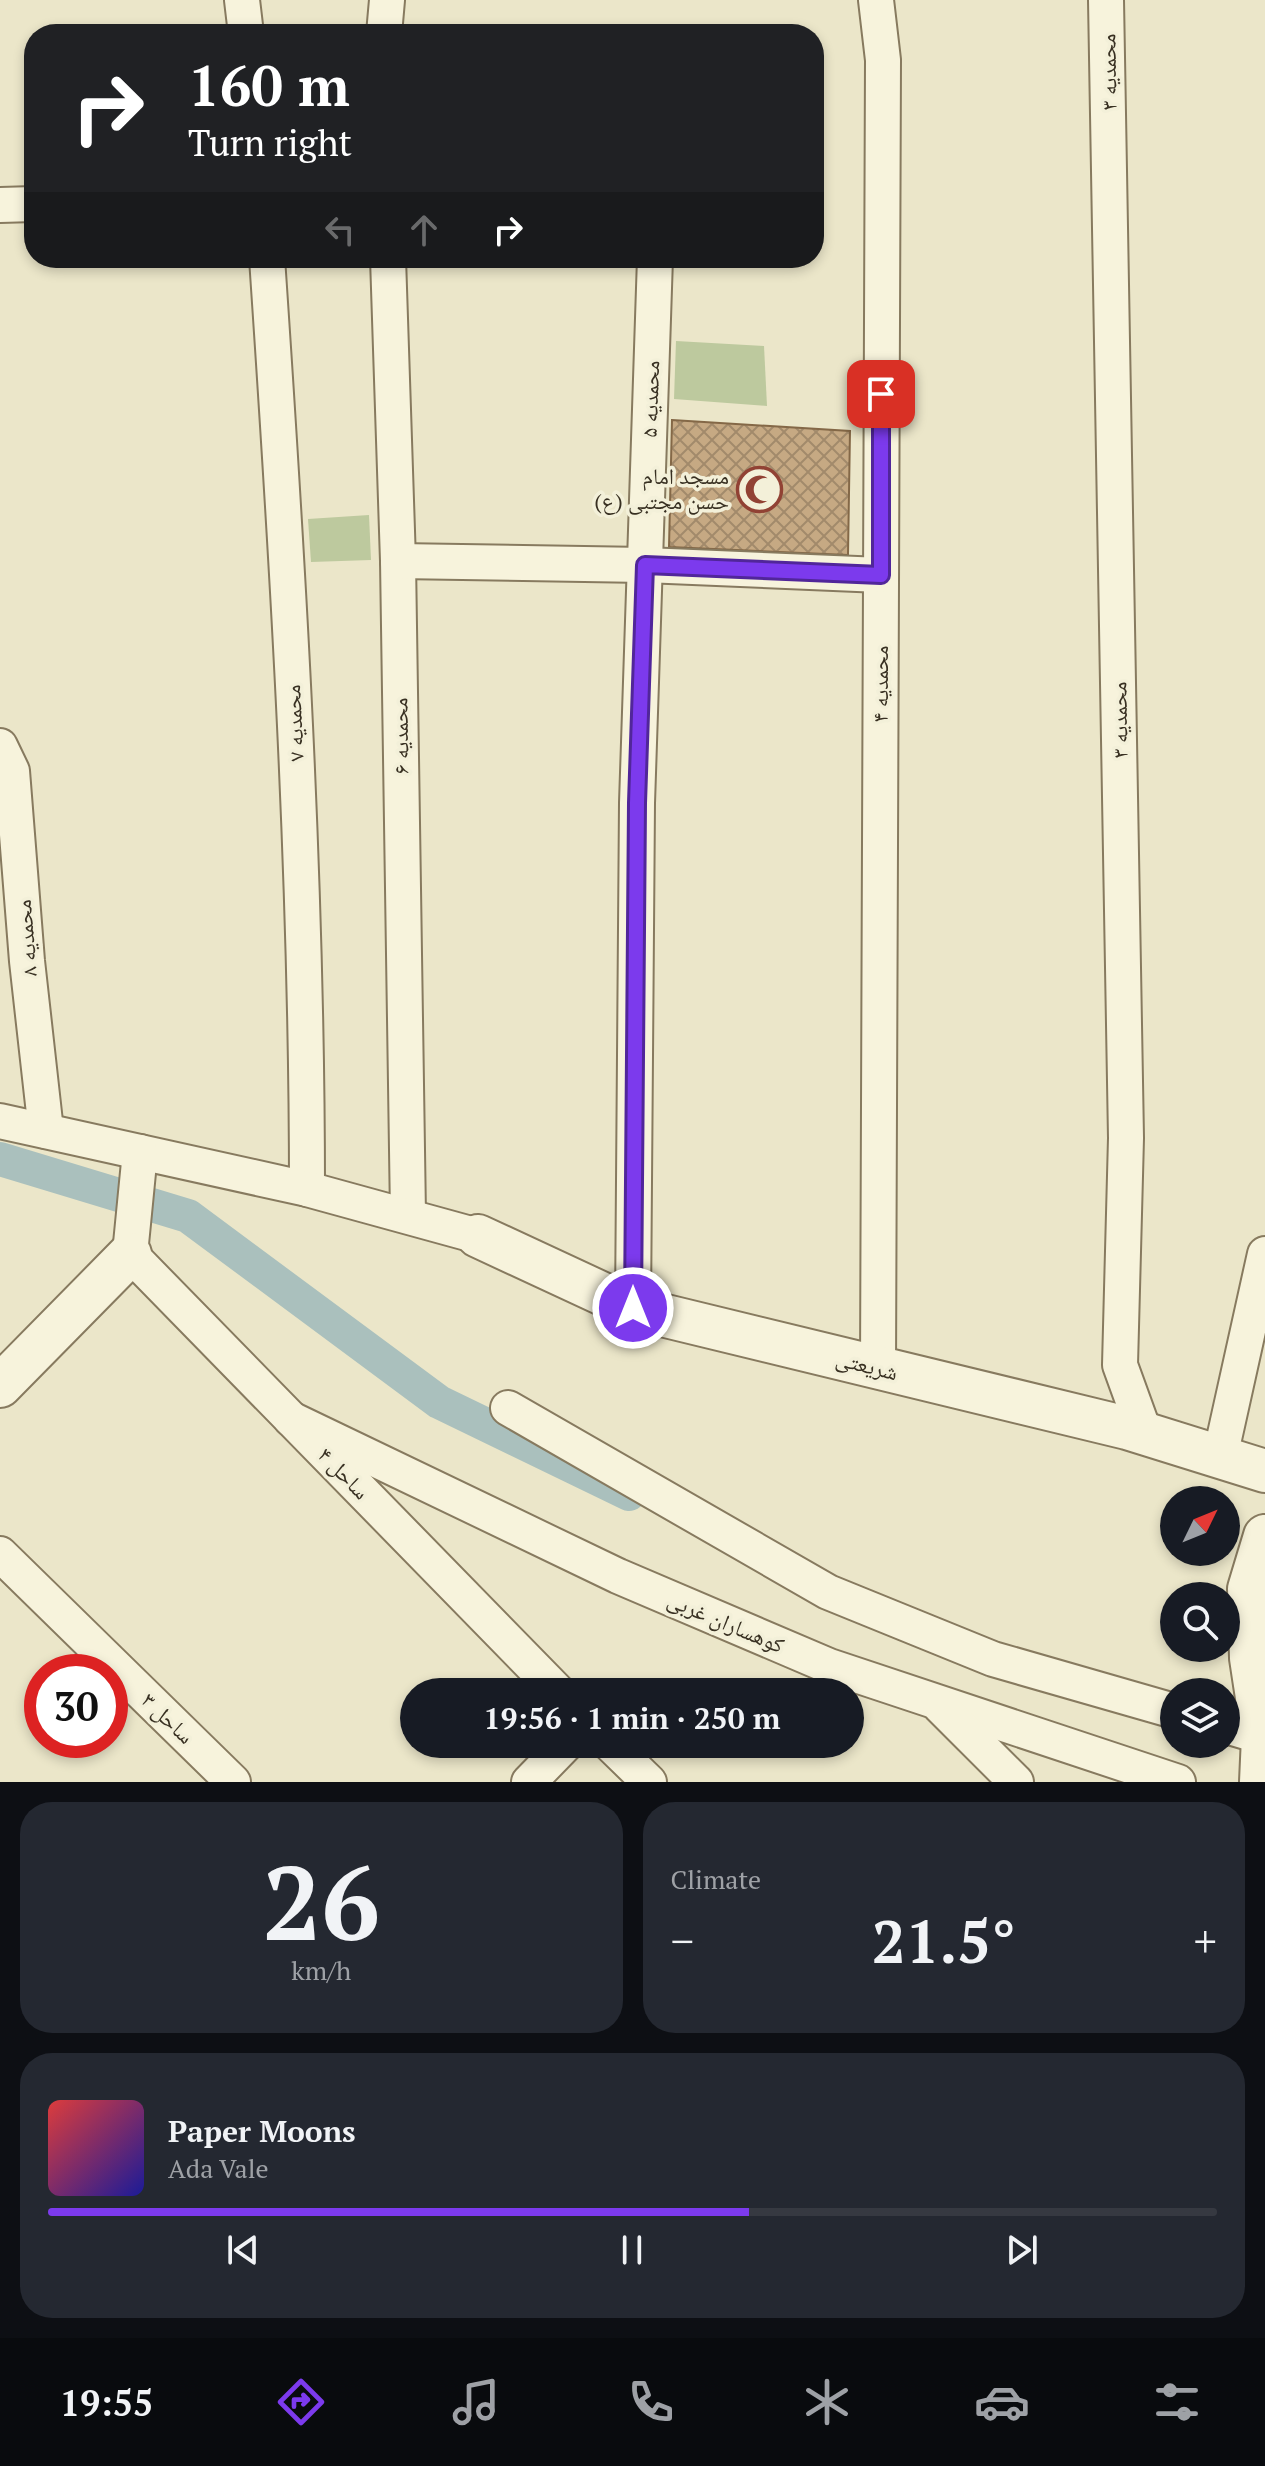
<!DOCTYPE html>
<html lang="en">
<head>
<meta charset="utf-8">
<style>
  :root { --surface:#171b24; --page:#242831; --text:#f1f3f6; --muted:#9ea1a6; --line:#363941; --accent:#7c3aed }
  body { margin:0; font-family:"PT Serif","Noto Naskh Arabic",serif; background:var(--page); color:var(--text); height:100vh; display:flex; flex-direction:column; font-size:30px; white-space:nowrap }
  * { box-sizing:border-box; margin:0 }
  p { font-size:26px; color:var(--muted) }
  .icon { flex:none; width:44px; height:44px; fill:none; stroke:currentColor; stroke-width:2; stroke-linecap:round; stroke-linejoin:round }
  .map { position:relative; height:1782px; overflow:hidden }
  .drawer { display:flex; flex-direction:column; gap:20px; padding:20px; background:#0d0f14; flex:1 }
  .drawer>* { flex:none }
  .banner { position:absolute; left:24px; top:24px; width:800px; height:244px; border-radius:32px; box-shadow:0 4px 12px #0003; background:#202124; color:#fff; overflow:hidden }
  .needle { width:52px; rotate:47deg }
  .controls { position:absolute; left:1160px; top:1486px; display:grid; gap:16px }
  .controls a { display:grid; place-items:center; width:80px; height:80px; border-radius:50%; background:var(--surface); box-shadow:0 4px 12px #0003; font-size:40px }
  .speed { position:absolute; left:24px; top:1654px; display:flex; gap:16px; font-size:40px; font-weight:700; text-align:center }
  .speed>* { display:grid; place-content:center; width:104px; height:104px; border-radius:50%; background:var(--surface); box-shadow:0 4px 12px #0003; line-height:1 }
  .speed .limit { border:12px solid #d22; background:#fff; color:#111 }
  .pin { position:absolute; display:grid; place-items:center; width:68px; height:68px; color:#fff; margin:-34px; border-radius:16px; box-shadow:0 4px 12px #0006 }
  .me { position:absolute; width:88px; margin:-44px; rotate:0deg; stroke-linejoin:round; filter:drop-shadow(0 0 6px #0008) }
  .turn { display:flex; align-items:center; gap:28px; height:168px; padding:0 32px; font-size:36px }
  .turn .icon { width:104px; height:104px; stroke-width:2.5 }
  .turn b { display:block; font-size:56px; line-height:68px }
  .lanes { display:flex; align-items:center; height:76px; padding:0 32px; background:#0003; justify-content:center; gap:40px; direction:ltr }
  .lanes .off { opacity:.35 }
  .big { font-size:60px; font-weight:800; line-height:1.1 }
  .drawer .tile { flex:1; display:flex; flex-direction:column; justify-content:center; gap:12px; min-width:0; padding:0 28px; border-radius:32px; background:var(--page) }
  .drawer .dial { align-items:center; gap:0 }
  .dial b { font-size:104px; line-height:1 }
  .song { display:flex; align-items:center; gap:24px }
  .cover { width:96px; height:96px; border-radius:12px; background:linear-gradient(135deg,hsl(0 70% 55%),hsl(240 70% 35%)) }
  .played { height:8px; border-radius:4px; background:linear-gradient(90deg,var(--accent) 60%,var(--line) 60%) }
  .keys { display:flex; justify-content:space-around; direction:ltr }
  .heat { display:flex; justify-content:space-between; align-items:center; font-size:44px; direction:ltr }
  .drawer .tiles { flex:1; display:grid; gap:20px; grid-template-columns:1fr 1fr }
  .tile:last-child { grid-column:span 2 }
  .trip { position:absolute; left:400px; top:1678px; width:464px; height:80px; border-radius:40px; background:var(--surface); box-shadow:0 4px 12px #0003; font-weight:800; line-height:80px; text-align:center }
  .menu { display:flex; height:128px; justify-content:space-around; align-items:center; background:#090b0e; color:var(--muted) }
  .menu .icon { width:56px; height:56px }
  .menu .active { color:var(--accent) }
  .menu b { font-size:36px; color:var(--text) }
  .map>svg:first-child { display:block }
  .green { fill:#bdc99e }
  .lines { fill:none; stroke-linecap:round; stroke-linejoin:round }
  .canal { stroke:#aac0bd; stroke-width:34 }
  .building { fill:url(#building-cross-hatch); stroke:#846847; stroke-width:2 }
  .minor-casing { stroke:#877a5f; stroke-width:38 }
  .tertiary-casing { stroke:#877a5f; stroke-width:46 }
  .minor { stroke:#f7f3dc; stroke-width:34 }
  .tertiary { stroke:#f7f3dc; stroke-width:42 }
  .route-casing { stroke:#51269a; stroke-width:20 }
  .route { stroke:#7c3aed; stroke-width:14 }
  .labels { text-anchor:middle; stroke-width:7; stroke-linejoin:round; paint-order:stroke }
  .street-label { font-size:22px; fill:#383022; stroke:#f3f0d9 }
  .poi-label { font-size:22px; fill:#383022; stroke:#f3f0d9; text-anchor:end }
</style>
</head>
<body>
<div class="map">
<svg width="1265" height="1782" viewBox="0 0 1265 1782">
  <defs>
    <pattern id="building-cross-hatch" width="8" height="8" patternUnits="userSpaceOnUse" patternTransform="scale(2)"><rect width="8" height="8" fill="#c6a983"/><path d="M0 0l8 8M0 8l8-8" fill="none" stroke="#a28a6b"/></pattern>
  </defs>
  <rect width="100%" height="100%" fill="#ebe6c9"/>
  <!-- green -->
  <g class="green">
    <polygon points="676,341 764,346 767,406 674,399"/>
    <polygon points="369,515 371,560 311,562 308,519"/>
  </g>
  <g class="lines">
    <!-- canal -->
    <polyline class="canal" points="0,1159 188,1216 439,1402 629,1494"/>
  </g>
  <!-- building -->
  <polygon class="building" points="672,420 850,431 848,555 669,547"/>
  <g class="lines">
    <defs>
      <g id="minor">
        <polyline points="242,0 246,34"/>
        <polyline points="876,0 883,60 878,1368"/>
        <polyline points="1106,0 1126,1138 1120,1365 1145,1434"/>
        <polyline points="384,34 387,0"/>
        <polyline points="0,205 34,204"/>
        <path d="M267,258C288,567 307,879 307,1189"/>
        <polyline points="388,258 398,561 408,1215"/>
        <polyline points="398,561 645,565 881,575"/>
        <polyline points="0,746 12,771 27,961 46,1131"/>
        <polyline points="0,1121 307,1189 478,1236"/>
        <polyline points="140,1152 130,1254 558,1692"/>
        <polyline points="633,1308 637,803 655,258"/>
        <polyline points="508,1408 828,1592 993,1659 1174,1711"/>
        <polyline points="291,1419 618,1576 829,1666 1178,1782"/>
        <polyline points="1220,1457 1265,1254"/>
        <polyline points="0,1554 233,1782"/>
        <polyline points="940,1706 1016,1782"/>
        <polyline points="1226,1726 1263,1737"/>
        <polyline points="610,1744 649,1782"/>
        <polyline points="529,1782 566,1744"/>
      </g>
      <g id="tertiary">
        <polyline points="478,1236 633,1308 1127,1428 1265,1471"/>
        <polyline points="0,1386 130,1254"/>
        <polyline points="1261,1782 1263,1737 1251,1658 1249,1589 1265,1536"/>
      </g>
    </defs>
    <!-- minor casing -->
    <use href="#minor" class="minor-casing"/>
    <!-- tertiary casing -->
    <use href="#tertiary" class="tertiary-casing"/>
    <!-- minor -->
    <use href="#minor" class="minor"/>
    <!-- tertiary -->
    <use href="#tertiary" class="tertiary"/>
  </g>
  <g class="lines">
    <defs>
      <polyline id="route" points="633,1308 637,803 645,565 881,575 881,394"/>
    </defs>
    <!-- route casing -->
    <use href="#route" class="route-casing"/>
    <!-- route -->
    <use href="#route" class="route"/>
  </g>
  <!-- icons -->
  <defs>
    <symbol id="mosque-ring" viewBox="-11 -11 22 22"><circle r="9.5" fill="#f3f0d9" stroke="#914234" stroke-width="1.5"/><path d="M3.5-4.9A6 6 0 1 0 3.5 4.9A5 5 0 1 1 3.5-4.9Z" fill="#914234"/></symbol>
  </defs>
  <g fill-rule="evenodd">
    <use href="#mosque-ring" x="734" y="464" width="51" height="51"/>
  </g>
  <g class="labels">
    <!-- street labels -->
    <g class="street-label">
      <text transform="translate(1108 72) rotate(-91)" y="8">محمدیه ۳</text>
      <text transform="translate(650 399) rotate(-88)" y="8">محمدیه ۵</text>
      <text transform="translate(880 684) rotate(-90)" y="8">محمدیه ۴</text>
      <text transform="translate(1119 720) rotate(-91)" y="8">محمدیه ۳</text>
      <text transform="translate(294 723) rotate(-93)" y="8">محمدیه ۷</text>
      <text transform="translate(400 736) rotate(-91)" y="8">محمدیه ۶</text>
      <text transform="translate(26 938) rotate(-95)" y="8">محمدیه ۸</text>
      <text transform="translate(867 1365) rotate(14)" y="8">شریعتی</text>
      <text transform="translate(344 1473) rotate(46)" y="8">ساحل ۴</text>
      <text transform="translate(726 1622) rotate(23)" y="8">کوهساران غربی</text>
      <text transform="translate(168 1718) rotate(44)" y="8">ساحل ۳</text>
    </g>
    <!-- poi labels -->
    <g class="poi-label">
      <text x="729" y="484">مسجد امام<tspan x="729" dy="25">حسن مجتبی (ع)</tspan></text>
    </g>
  </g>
</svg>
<div class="controls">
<a><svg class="needle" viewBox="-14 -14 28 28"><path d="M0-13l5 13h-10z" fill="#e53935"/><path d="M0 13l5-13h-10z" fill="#9ea1a6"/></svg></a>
<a><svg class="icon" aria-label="search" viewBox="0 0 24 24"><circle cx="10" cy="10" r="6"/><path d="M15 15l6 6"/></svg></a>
<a><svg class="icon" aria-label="layers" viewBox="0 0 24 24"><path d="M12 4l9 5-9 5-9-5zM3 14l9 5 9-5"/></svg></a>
</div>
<div class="speed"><div class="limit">30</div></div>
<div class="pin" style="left:881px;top:394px;background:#d93025"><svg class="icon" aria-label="arrive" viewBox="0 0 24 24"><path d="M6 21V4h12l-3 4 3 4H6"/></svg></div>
<svg class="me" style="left:633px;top:1308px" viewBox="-20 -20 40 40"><circle r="17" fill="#7c3aed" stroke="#fff" stroke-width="3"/><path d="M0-11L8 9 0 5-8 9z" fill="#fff"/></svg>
<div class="trip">19:56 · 1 min · 250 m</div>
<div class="banner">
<div class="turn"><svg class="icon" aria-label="right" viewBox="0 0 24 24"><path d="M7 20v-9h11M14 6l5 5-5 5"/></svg><div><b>160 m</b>Turn right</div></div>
<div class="lanes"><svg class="icon off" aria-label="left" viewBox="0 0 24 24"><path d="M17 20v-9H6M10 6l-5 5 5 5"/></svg><svg class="icon off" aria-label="ahead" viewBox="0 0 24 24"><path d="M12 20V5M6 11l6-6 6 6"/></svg><svg class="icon" aria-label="right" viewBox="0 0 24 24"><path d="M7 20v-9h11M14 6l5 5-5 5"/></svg></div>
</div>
</div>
<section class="drawer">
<div class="tiles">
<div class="tile dial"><b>26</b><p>km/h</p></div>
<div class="tile"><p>Climate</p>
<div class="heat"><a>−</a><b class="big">21.5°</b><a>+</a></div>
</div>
<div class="tile">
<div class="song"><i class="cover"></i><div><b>Paper Moons</b><p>Ada Vale</p></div></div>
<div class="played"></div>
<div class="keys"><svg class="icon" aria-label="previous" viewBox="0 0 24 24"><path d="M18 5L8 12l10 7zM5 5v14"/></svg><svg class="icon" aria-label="pause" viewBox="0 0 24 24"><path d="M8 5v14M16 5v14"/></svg><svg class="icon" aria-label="next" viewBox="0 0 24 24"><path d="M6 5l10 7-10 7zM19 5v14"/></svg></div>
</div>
</div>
</section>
<nav class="menu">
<b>19:55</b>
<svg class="icon active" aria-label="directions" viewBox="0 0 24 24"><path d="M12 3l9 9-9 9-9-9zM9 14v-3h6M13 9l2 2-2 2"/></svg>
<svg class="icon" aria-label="music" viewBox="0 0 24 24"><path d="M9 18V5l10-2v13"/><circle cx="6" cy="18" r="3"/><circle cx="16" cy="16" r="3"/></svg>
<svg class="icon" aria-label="phone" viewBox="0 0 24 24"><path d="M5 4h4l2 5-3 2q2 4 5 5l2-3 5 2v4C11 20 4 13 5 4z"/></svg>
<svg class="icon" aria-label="climate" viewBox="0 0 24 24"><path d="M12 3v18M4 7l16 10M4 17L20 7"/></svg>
<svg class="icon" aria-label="car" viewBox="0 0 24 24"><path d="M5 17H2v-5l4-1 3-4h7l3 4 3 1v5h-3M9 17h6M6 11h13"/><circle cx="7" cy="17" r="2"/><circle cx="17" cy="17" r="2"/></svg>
<svg class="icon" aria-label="filters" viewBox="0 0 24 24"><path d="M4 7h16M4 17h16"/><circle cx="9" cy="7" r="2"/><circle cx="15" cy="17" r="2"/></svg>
</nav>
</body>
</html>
